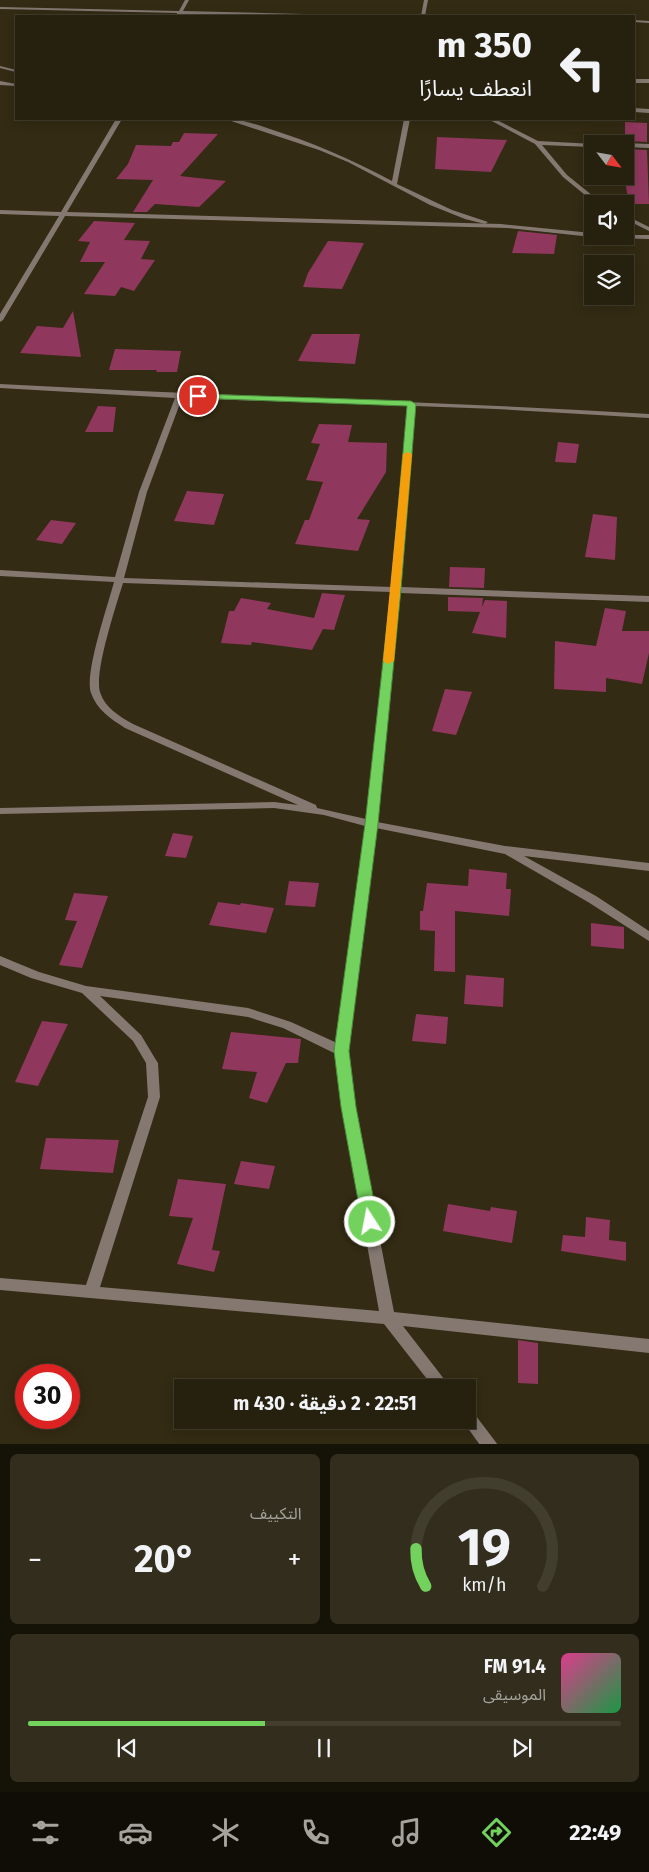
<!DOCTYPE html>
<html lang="ar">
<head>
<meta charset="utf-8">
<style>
  :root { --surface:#26200e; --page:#322d1c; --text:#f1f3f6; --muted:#a4a39e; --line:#423e2e; --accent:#72d25d }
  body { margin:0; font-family:"Fira Sans","Noto Sans Arabic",sans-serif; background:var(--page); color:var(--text); direction:rtl; height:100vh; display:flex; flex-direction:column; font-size:19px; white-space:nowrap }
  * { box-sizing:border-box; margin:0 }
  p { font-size:16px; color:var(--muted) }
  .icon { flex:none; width:28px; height:28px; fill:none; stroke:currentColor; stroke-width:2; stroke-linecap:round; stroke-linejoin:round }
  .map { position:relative; height:1444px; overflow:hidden; direction:ltr }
  .side { display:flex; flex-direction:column; gap:10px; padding:10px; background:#151208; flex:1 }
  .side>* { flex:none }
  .top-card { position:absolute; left:15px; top:15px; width:620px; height:105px; border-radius:0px; box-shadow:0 2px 12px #0003,0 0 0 1px var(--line); direction:rtl; background:#26200e; color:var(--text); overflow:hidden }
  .needle { width:32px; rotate:121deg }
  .controls { position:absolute; left:584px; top:135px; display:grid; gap:10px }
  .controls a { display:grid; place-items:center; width:50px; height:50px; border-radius:0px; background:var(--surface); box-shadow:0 2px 12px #0003,0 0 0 1px var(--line); font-size:25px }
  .speed { position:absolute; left:15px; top:1364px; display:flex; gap:10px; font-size:25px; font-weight:700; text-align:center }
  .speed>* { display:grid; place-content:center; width:65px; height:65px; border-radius:50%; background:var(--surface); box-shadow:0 2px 12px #0003,0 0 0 1px var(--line); line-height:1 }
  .speed .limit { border:8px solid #d22; background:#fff; color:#111 }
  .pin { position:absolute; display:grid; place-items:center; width:42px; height:42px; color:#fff; margin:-21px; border:2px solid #fff; border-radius:50%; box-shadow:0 1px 5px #0007 }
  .me { position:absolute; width:55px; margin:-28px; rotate:349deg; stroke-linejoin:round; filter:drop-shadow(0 0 4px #0008) }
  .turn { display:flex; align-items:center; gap:18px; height:105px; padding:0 20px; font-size:22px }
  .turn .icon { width:65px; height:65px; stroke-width:2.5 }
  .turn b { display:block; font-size:35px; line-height:42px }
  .big { font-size:38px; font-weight:700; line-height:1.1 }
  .side .tile { flex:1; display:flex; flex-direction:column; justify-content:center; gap:8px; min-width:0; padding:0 18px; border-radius:8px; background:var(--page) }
  .side .dial { align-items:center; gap:0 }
  .dial svg { height:130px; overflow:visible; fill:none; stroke:var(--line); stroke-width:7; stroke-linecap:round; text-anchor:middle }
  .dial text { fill:var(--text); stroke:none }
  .song { display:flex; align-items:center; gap:15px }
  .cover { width:60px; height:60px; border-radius:8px; background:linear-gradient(135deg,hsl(330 70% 55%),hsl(140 70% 35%)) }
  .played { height:5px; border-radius:2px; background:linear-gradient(90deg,var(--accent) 40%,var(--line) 40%) }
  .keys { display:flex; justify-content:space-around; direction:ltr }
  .heat { display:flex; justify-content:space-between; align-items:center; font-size:28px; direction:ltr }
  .side .tiles { flex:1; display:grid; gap:10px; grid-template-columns:1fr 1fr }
  .tile:last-child { grid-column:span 2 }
  .trip { position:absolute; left:174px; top:1379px; width:302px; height:50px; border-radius:0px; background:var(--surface); box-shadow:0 2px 12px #0003,0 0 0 1px var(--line); font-weight:700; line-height:50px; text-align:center; direction:rtl }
  .tab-bar { display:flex; height:80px; justify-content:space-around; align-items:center; background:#0f0d06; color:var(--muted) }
  .tab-bar .icon { width:35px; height:35px }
  .tab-bar .active { color:var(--accent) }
  .tab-bar b { font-size:22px; color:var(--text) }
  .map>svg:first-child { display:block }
  .building { fill:#90375d }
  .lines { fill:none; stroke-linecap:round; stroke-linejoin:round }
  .minor { fill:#847871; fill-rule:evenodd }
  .route { fill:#72d25d; stroke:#4a883c }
  .slow { fill:#f59e0b }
</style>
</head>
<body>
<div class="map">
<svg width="649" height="1445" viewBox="0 0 649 1445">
  <rect width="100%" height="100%" fill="#332b13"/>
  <!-- building -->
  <g class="building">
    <polygon points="625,122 647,123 647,142 625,141"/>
    <polygon points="184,133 218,134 180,176 226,181 199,207 155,204 147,212 133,212 153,180 116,179 128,164 136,145 171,146 173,142 179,142"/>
    <polygon points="437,137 507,140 491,172 435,169"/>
    <polygon points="625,149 647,150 649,204 629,204 625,181"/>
    <polygon points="94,221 135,223 124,240 150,241 141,259 155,260 134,291 121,287 115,296 84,294 105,262 80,262 90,242 78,241"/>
    <polygon points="518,231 557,235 554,254 512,253"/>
    <polygon points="328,241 364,243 342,289 303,287 308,273"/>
    <polygon points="73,311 81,357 20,353 37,326 63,328"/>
    <polygon points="312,334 360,334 355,364 298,361"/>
    <polygon points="115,349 181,351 177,372 156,372 157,370 109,370"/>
    <polygon points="98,406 116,407 113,432 85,432"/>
    <polygon points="319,424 352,425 348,442 387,443 386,472 357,519 370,520 358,551 295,544 305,520 309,520 323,482 306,480 320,444 311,443"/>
    <polygon points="558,442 579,444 576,463 555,462"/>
    <polygon points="187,491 224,494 214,525 174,521"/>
    <polygon points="593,514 617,517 615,560 585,557"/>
    <polygon points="51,520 76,523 62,544 36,540"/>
    <polygon points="450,567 485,568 484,588 449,587"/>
    <polygon points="322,593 345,595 334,630 323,629 312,650 252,642 251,645 221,643 229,611 234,611 241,598 271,603 267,609 314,618"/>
    <polygon points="448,597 483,598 482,607 485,600 507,601 506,638 472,633 480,612 448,611"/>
    <polygon points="605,608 626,611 622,631 649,631 649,653 642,684 606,678 606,692 554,689 555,641 596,646"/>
    <polygon points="445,689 472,692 456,735 432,731"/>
    <polygon points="173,833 193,836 186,858 165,856"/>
    <polygon points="469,869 507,873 506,889 511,889 509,916 455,911 455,972 434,971 435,931 420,930 420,911 423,911 427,883 468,886"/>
    <polygon points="289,881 319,883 315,907 285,905"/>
    <polygon points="74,893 108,896 82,968 59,965 77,921 65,920"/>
    <polygon points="218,902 240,905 241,903 274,908 266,933 209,925"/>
    <polygon points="591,923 624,927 624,949 591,946"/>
    <polygon points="466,975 504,978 503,1007 464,1004"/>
    <polygon points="416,1014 448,1017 446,1044 412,1041"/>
    <polygon points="42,1021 68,1024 38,1086 15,1082"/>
    <polygon points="231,1032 301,1039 298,1063 286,1063 267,1103 249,1098 257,1072 222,1069"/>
    <polygon points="46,1138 119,1140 113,1173 40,1169"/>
    <polygon points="241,1161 275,1166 269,1189 234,1184"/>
    <polygon points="178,1179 226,1184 212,1250 220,1251 214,1272 177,1264 193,1218 169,1216"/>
    <polygon points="448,1204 490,1211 491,1207 517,1211 512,1243 443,1231"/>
    <polygon points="586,1217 610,1220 609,1240 626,1242 626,1261 561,1251 563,1235 585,1237"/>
    <polygon points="518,1340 538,1343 538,1384 518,1383"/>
  </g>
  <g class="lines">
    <!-- minor -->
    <g class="minor">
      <polygon points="185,0 189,0 183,11 344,15 346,16 182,14 180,16 176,16 177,13 0,9 0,7 179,11"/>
      <polygon points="424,0 428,0 425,16 421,16"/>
      <polygon points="634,20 649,21 649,23 634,22"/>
      <polygon points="0,66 16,70 16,72 0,68"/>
      <rect x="634" y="79" width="15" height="4"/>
      <polygon points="0,81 16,84 16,86 0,85"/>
      <polygon points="634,108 649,109 649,113 634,112"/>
      <polygon points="116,119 122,119 67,212 501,224 592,233 592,236 594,236 592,237 507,228 65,216 3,320 0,322 0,314 59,216 0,214 0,210 61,212"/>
      <path d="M225,119C239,118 254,124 267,128C311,142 351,159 392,181L404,119H410L397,184L452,210L488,222L485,224L465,219L430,205L348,162L319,150Z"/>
      <polygon points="488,119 495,119 538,141 594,144 592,147 542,145 567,175 603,204 596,204 563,177 535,144"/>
      <polygon points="625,143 649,144 649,148 625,147 625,144 623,144"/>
      <polygon points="625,215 649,227 649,231 625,219"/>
      <polygon points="625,235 649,235 649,239 610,238 607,236 625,236"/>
      <path d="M0,384C216,396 433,401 649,414V418L496,409L415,406L401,587L649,596V602L400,593L377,822L505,846L649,863V871L524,856L596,896L649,931V941L588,902L505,854L376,828L348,1051L354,1107L394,1312L649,1339V1353L403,1326L451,1388H434L384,1324L0,1290V1278L86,1285L148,1097L146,1063L133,1041L82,993L31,978L0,965V956L39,972L86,986L248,1008L291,1022L337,1043L365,826L324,815L274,808L0,814V808L274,802L298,805L125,728C111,719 97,710 91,693C84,674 108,605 114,582L0,576V570L115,577L139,492L175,398L0,388ZM182,398L407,406L392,587L124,578L147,492ZM123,583L391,592L366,819L317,808L316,805L133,724C119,716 105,708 100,692C94,672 116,606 123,583ZM100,996L248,1017L283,1028L336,1054L342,1107L379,1311L100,1287L160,1097L158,1063L156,1060L141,1035Z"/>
      <polygon points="468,1410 473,1412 498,1445 480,1445 462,1420 468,1420"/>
    </g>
  </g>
  <!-- route -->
  <polygon class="route" points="198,394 411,401 416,404 401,589 378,824 349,1051 356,1107 378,1222 376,1227 370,1229 365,1227 362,1222 341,1107 334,1051 365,824 391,589 407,406 195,398 194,396"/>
  <!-- slow -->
  <polygon class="slow" points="407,452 412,454 394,661 388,664 383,661 403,454"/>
</svg>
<div class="controls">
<a><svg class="needle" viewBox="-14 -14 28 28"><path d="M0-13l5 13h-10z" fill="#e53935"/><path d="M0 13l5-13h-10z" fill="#a4a39e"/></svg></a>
<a><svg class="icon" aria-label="sound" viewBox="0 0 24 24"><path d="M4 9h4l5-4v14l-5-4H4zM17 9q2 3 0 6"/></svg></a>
<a><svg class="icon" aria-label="layers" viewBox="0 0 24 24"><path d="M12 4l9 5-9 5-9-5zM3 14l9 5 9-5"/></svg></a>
</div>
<div class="speed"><div class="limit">30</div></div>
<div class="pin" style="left:198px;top:396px;background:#d93025"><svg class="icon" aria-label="arrive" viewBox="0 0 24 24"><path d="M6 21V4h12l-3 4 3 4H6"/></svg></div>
<svg class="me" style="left:370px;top:1222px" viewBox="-20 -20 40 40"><circle r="17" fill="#72d25d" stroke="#fff" stroke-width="3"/><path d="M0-11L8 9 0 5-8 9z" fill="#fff"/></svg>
<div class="trip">22:51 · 2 دقيقة · 430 m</div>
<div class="top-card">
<div class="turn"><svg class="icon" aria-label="left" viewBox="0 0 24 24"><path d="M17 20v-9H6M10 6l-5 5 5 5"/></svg><div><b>350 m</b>انعطف يسارًا</div></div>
</div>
</div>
<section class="side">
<div class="tiles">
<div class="tile dial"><svg viewBox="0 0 100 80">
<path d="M14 69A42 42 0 1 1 86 69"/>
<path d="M14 69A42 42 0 0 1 8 46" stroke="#72d25d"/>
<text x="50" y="56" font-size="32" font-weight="700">19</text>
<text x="50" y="72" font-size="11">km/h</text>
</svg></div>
<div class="tile"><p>التكييف</p>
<div class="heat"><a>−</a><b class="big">20°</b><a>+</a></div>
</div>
<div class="tile">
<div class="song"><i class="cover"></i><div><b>91.4 FM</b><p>الموسيقى</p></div></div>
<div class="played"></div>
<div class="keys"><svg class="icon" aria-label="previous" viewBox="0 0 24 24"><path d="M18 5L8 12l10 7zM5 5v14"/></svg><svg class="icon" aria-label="pause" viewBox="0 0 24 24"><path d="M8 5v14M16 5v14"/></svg><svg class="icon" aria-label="next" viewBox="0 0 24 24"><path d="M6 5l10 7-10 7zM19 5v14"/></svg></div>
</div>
</div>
</section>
<nav class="tab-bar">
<b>22:49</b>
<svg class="icon active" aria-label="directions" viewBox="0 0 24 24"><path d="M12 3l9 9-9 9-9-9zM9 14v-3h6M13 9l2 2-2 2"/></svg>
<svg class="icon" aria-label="music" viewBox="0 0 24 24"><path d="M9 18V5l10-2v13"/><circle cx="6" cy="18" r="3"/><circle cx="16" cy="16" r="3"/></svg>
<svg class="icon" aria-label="phone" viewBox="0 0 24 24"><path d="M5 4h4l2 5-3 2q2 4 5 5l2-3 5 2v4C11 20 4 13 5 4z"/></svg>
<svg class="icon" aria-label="climate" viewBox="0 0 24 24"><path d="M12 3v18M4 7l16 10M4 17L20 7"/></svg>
<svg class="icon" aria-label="car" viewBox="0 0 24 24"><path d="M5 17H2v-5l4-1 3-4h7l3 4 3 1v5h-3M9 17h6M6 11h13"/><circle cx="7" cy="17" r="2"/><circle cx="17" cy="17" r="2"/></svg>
<svg class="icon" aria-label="filters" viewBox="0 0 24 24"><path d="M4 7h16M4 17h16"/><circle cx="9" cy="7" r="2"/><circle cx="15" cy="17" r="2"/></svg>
</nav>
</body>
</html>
